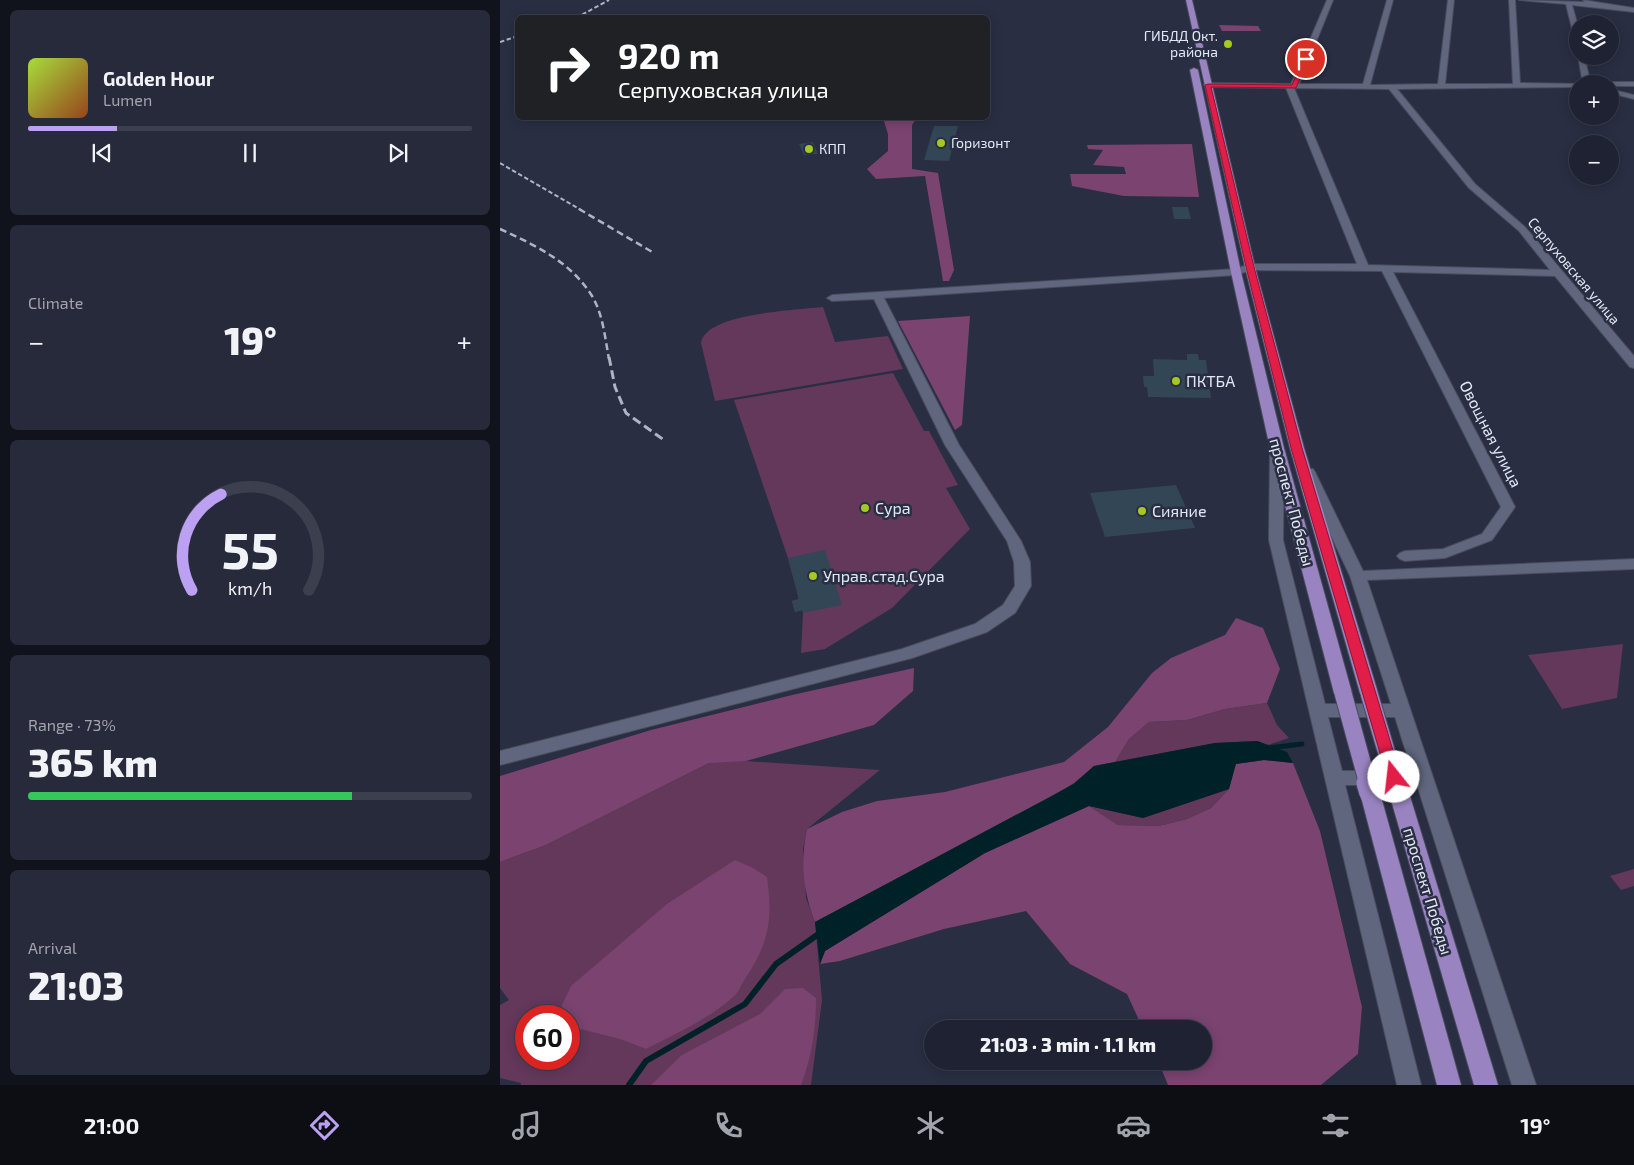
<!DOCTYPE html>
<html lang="en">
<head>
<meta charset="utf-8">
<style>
  :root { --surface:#1f2232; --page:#272a3a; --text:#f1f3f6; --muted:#a1a4ac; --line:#3c3f4d; --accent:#bca0f2 }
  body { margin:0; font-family:"Exo 2",sans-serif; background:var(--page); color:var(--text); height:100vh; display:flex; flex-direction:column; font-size:19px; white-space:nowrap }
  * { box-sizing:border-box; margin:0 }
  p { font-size:16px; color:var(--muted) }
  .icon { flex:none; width:28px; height:28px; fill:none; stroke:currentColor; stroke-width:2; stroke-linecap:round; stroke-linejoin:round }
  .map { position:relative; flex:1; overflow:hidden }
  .details { display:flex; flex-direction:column; gap:10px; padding:10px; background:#11131c; width:500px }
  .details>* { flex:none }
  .banner { position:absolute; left:15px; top:15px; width:475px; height:105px; border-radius:8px; box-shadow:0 2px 12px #0003,0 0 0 1px var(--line); background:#202124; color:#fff; overflow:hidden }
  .fabs { position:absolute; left:1069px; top:15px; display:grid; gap:10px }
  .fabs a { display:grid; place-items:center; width:50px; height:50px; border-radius:50%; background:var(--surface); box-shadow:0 2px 12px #0003,0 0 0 1px var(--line); font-size:25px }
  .speed { position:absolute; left:15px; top:1005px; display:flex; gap:10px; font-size:25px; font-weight:700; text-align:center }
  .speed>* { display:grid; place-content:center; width:65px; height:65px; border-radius:50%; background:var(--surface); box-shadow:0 2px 12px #0003,0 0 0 1px var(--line); line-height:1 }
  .speed .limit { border:8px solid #d22; background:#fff; color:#111 }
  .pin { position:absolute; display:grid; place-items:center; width:42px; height:42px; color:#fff; margin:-21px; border:2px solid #fff; border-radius:50%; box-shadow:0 1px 5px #0007 }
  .me { position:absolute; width:55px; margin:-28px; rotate:344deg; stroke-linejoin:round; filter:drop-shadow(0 0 4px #0008) }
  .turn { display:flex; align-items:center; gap:18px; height:105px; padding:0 20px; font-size:22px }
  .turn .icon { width:65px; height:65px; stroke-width:2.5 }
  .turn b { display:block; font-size:35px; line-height:42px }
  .big { font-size:38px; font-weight:800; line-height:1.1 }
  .details .tile { flex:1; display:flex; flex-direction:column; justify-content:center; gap:8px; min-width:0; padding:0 18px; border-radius:8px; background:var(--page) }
  .details .dial { align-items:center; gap:0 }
  .dial svg { height:130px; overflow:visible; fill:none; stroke:var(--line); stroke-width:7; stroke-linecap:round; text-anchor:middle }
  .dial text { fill:var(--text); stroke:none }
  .song { display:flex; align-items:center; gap:15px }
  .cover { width:60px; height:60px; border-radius:8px; background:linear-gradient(135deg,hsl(80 70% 55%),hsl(20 70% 35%)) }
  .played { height:5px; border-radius:2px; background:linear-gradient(90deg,var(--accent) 20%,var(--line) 20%) }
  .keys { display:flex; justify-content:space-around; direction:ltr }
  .heat { display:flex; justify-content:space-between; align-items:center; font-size:28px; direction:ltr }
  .charge { height:8px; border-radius:4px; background:linear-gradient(90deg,#34c759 73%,var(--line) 0) }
  .trip { position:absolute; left:424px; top:1020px; width:288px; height:50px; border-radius:25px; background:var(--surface); box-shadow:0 2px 12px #0003,0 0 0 1px var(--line); font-weight:800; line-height:50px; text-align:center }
  .tab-bar { display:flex; height:80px; justify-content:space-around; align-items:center; background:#0c0e14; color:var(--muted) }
  .tab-bar .icon { width:35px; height:35px }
  .tab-bar .selected { color:var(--accent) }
  .tab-bar b { font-size:22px; color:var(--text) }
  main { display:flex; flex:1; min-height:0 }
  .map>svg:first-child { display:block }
  .green { fill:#63385b; fill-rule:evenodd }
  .forest { fill:#7a4370 }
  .water { fill:#012128 }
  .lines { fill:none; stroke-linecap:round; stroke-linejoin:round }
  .stream-far1 { stroke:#012128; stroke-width:5 }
  .stream { stroke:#012128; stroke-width:6 }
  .building { fill:#324655 }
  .minor-casing { stroke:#484c5d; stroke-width:2 }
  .major-casing { stroke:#484c5d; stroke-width:2 }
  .minor { fill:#60667d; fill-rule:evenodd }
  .major { fill:#9984c1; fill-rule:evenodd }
  .rail-far2 { stroke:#afb4c3; stroke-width:2; stroke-dasharray:4.5 2.5; stroke-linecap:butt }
  .rail-far1 { stroke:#afb4c3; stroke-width:2.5; stroke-dasharray:7 4; stroke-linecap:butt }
  .rail { stroke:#afb4c3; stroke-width:3; stroke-dasharray:9 4.5; stroke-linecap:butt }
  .major-bridge-far1-casing { stroke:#484c5d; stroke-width:19; stroke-linecap:butt }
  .major-bridge-casing { stroke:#484c5d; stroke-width:23; stroke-linecap:butt }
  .major-bridge-far1 { stroke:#9984c1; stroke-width:17 }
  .major-bridge { stroke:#9984c1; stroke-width:21 }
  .route { fill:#e11d48; stroke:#92132f }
  .poi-dot { fill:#a5c822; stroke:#292e42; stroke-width:2 }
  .labels { text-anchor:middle; stroke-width:5; stroke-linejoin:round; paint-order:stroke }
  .far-poi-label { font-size:14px; fill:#e3e7f4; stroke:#292e42; text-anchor:start }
  .far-street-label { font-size:14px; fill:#e3e7f4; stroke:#292e42 }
  .poi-label { font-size:16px; fill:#e3e7f4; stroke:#292e42; text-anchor:start }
  .street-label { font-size:16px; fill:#e3e7f4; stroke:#292e42 }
</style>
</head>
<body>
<main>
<section class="details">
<div class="tile">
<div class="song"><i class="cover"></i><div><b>Golden Hour</b><p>Lumen</p></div></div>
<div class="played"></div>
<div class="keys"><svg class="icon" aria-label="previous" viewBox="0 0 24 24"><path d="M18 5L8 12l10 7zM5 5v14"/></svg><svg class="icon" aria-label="pause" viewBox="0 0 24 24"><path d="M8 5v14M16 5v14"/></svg><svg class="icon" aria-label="next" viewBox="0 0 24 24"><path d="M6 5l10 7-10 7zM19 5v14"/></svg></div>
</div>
<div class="tile"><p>Climate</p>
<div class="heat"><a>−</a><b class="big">19°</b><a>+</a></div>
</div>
<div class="tile dial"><svg viewBox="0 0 100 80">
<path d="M14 69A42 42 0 1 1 86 69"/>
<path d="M14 69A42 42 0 0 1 32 10" stroke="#bca0f2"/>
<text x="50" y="56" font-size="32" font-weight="700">55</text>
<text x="50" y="72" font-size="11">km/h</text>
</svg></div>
<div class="tile"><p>Range · 73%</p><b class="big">365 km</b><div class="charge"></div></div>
<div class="tile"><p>Arrival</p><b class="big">21:03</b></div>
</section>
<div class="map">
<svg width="1134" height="1085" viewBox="0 0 1134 1085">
  <rect width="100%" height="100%" fill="#292e42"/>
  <!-- green -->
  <g class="green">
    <path d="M323,307L335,342L388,336L403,369L215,401L201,343C205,313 298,310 323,307Z"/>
    <polygon points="393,373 424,431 429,431 458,485 446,488 470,529 392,608 325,649 301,653 303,613 302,610 295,612 292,601 299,599 288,558 234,400"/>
    <polygon points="1123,644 1117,698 1062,709 1028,655"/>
    <polygon points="767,703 777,725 789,738 768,745 757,741 715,743 615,762 629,739 649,722 687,720 725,709"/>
    <path d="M217,759L380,770L307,829L303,849L306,898L315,922L322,1000L311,1085H21V1083L0,1078V1005L9,1000L0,988V862L46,845ZM26,1016H69V1059H26Z"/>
    <polygon points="729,789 711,808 687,819 659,826 618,825 589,806 643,818"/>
    <polygon points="1134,869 1134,886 1121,890 1110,876"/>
  </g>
  <!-- forest -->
  <g class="forest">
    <polygon points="719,25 758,26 761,31 722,31"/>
    <polygon points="383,118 417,118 412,125 412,169 438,173 454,270 449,281 443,281 425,176 376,179 367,169 388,151 388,134"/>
    <polygon points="692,144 699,197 624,196 572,186 570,174 626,174 624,167 593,165 603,150 588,149 587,145"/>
    <polygon points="470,316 462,425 455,430 398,321"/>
    <path d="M736,618L763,628L780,669L767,703L725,709L687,720L649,722L629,739L615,762L594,766L574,783L549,798L315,922C303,891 300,862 307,829L342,812L377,801L445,792L564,762L608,727L652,673L671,658L725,635Z"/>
    <polygon points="414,668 413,691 374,725 246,761 209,763 46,845 0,862 0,776 151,730 292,695"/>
    <polygon points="764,760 793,763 820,831 862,1007 858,1054 821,1085 668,1085 658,1061 702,1061 702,1029 643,1029 627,994 570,964 526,911 444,929 340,961 320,964 325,951 485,853 589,806 618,825 659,826 687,819 711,808 729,789 735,764"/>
    <path d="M235,860L253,868L267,877C273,920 269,943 245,979C241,985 238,994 232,998C207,1020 175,1034 146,1049L120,1039L69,1026V1016H62V1005L71,986L167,904Z"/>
    <path d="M303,988L316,998C316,1028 312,1057 301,1085H151L182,1055L260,1014L285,989Z"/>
  </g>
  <!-- water -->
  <polygon class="water" points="757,741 787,752 793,763 764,760 736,764 729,789 643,818 589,806 485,853 325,951 320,964 315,922 574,784 594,766 715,743"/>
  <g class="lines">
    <!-- stream-far1 -->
    <polyline class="stream-far1" points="769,748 802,744"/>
    <!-- stream -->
    <polyline class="stream" points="129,1085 146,1061 245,1004 276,964 320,933"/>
  </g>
  <!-- building -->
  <g class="building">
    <polygon points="434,126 458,126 449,161 424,160"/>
    <polygon points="313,142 318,154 304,155 299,144"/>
    <polygon points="672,207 688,207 691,219 674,219"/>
    <polygon points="687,354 698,354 699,360 706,360 711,398 648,397 647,387 644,387 643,376 654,376 653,359 687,360"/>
    <polygon points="676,485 695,528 605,537 590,493"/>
    <polygon points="325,550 342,605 303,613 302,610 295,612 292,601 299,600 288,558"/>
  </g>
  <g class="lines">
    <defs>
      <g id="minor">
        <path d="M827,0H833L799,84H863L887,0H893L870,85L938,84L948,0H954L945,84H1013L1009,0H1015L1020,83L1081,84H1078V87L897,89L975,184L1025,227L1134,356V368L1130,367L1055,276L893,272L1015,507L992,540L945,558L905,561L900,559L897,556L900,553L905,551L943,549L982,534L1001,507L882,271L751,270L736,275L384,298L459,445L521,541L530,562L531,586L515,613L487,632L412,658L0,765V751L402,649L475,624L503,605L515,586L514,562L507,541L445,445L374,299L332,301L327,298L332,295L735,269L750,264H857L786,88L708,87L704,85L708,83L791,84ZM794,88L889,89L969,188L1019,231L1050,270L868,265Z"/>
        <polygon points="1019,0 1085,2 1083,0 1134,8 1134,12 1072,5 1078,26 1078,43 1075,41 1066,4"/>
        <polygon points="1078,56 1084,56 1091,84 1083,84"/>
        <polygon points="1110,82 1134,82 1134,86 1110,86 1110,84 1107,84"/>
        <polygon points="1110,89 1134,95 1134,99 1110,93"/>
        <path d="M777,448L784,452L783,540L825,704H891L850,576L801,472L803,469H813L815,472L863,571L1134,559V569L867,580L1036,1085H1012L917,785H845L921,1085H897L769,540L770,452ZM828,717H895L912,771H842Z"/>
      </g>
      <g id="major">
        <polygon points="686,0 692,0 755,267 804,448 878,693 875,697 869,699 863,697 860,693 790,448 745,267"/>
        <polygon points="694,68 698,70 741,272 784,448 852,693 849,697 843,699 837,697 834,693 770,448 731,272 690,70"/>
        <polygon points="870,786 877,788 880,793 961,1085 937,1085 860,793 863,788"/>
        <polygon points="899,786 906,788 909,793 998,1085 974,1085 889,793 892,788"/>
      </g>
    </defs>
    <!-- minor casing -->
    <use href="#minor" class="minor-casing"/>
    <!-- major casing -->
    <use href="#major" class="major-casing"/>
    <!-- minor -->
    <use href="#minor" class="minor"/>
    <!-- major -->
    <use href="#major" class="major"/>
    <!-- rail-far2 -->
    <g class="rail-far2">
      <polyline points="76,18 109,0"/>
      <polyline points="0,42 18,36"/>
      <polyline points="0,163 81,210"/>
    </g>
    <!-- rail-far1 -->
    <g class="rail-far1">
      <polyline points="79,209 154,253"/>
      <path d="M0,229C35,245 71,262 92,296C103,314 105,338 109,359"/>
    </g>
    <!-- rail -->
    <polyline class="rail" points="109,357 115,387 126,413 164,440"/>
    <defs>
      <g id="major-bridge-far1">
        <polyline points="843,693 868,784"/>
        <polyline points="869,693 896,784"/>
      </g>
      <g id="major-bridge">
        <polyline points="867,783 870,793"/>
        <polyline points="896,783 899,793"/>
      </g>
    </defs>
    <!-- major-bridge-far1 casing -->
    <use href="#major-bridge-far1" class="major-bridge-far1-casing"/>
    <!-- major-bridge casing -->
    <use href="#major-bridge" class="major-bridge-casing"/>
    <!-- major-bridge-far1 -->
    <use href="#major-bridge-far1" class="major-bridge-far1"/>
    <!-- major-bridge -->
    <use href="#major-bridge" class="major-bridge"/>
  </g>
  <!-- route -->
  <polygon class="route" points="806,58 808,59 796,88 711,87 754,267 802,448 901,777 899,781 894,782 889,781 887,777 791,448 746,267 705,85 708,84 792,85 803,59"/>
  <!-- markers -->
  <g class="poi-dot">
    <circle cx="728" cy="44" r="5"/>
    <circle cx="441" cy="143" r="5"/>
    <circle cx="309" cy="149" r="5"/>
    <circle cx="676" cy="381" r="5"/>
    <circle cx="365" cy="508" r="5"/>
    <circle cx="642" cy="511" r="5"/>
    <circle cx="313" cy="576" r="5"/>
  </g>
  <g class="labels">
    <!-- far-poi labels -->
    <g class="far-poi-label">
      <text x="718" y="41" text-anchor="end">ГИБДД Окт.<tspan x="718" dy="16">района</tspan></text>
      <text x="451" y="148">Горизонт</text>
      <text x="319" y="154">КПП</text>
    </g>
    <!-- far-street labels -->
    <g class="far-street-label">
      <text transform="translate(1074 271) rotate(50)" y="5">Серпуховская улица</text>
    </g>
    <!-- poi labels -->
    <g class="poi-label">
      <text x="686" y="387">ПКТБА</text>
      <text x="375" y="514">Сура</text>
      <text x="652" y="517">Сияние</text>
      <text x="323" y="582">Управ.стад.Сура</text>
    </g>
    <!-- street labels -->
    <g class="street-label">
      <text transform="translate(991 434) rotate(63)" y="6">Овощная улица</text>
      <text transform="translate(792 502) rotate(75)" y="6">проспект Победы</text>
      <text transform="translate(928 891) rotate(73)" y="6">проспект Победы</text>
    </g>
  </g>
</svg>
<div class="fabs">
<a><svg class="icon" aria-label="layers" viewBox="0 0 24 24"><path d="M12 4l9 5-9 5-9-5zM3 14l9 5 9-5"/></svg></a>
<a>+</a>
<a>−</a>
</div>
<div class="speed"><div class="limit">60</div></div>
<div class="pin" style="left:806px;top:59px;background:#d93025"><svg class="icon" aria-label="arrive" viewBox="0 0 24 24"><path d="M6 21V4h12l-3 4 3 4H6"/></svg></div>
<svg class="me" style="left:894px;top:777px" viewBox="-20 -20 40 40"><circle r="19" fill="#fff"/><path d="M0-13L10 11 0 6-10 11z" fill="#e11d48"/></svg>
<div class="trip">21:03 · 3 min · 1.1 km</div>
<div class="banner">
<div class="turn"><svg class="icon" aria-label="right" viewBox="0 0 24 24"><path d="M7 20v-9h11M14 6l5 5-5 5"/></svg><div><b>920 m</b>Серпуховская улица</div></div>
</div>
</div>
</main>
<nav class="tab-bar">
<b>21:00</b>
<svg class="icon selected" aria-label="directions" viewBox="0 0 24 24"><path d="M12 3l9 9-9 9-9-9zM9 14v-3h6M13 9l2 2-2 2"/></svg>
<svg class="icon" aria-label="music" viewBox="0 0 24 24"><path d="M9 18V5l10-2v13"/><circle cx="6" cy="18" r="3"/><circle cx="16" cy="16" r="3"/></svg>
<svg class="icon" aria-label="phone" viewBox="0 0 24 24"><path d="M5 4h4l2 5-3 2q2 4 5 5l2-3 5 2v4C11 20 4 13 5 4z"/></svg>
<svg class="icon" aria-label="climate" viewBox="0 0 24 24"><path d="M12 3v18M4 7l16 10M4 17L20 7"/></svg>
<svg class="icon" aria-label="car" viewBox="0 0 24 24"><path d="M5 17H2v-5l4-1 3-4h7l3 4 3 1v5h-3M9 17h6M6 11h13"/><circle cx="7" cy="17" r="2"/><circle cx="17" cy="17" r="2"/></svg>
<svg class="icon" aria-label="filters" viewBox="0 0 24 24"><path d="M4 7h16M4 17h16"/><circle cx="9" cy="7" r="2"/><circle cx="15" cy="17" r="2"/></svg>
<b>19°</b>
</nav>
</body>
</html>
